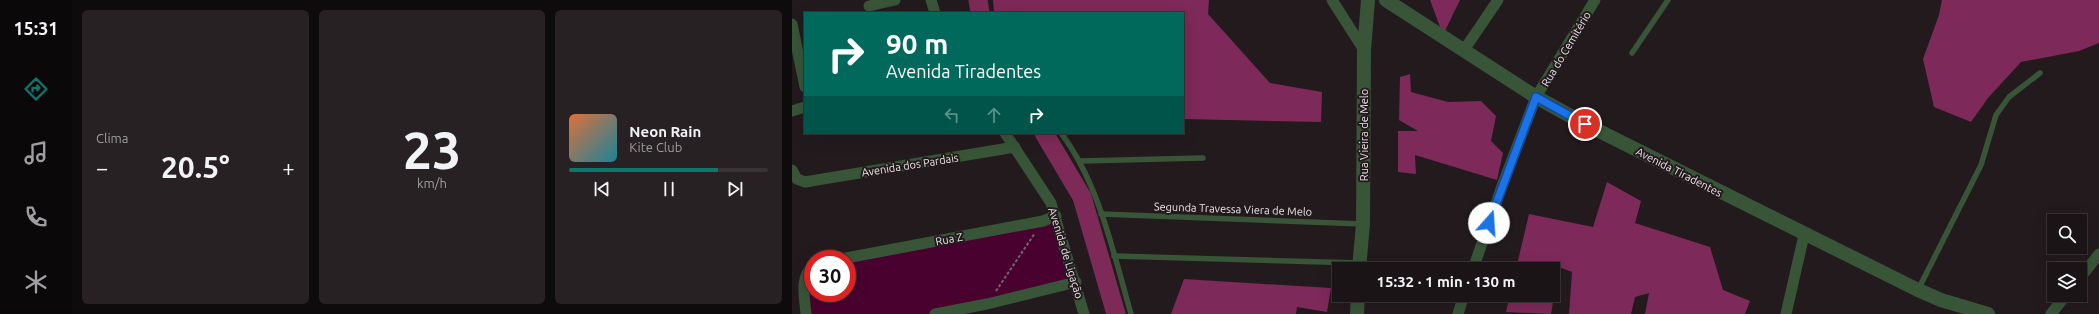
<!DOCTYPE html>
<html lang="pt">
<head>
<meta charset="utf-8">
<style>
  :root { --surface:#1a1416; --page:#272123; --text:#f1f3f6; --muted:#9f9ea1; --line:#383335; --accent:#0f766e }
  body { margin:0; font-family:Ubuntu,sans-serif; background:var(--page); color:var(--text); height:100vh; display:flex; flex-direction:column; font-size:15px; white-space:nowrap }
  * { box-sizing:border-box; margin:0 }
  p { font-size:13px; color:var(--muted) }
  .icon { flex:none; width:22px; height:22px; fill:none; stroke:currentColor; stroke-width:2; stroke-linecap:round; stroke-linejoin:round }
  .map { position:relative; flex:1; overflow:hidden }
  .panel { display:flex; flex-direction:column; gap:10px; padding:10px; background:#0e0b0c; width:720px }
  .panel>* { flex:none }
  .banner { position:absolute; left:12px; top:12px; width:380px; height:122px; border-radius:0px; box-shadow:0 4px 16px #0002,0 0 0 1px var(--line); background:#00695c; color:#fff; overflow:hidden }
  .fabs { position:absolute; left:1255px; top:214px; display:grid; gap:8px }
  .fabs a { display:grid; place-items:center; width:40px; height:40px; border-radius:0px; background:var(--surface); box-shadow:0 4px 16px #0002,0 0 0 1px var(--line); font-size:20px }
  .speed { position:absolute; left:12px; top:250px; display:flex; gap:8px; font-size:20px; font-weight:700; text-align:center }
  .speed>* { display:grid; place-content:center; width:52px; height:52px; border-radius:50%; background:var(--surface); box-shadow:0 4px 16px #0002,0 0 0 1px var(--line); line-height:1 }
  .speed .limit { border:6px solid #d22; background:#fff; color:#111 }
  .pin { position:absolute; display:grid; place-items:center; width:34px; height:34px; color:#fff; margin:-17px; border:2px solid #fff; border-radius:50%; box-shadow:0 1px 4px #0007 }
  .me { position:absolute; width:44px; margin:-22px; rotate:19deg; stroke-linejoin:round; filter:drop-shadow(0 0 3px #0008) }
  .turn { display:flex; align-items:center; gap:14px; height:84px; padding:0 16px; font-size:18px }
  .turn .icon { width:52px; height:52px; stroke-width:2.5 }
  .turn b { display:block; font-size:28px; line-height:34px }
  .lanes { display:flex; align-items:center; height:38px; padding:0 16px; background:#0003; justify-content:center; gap:20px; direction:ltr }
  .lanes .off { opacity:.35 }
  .big { font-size:30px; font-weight:700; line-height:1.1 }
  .panel .widget { flex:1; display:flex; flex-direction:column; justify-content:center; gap:6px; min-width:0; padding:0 14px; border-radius:6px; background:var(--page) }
  .panel .dial { align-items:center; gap:0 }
  .dial b { font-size:52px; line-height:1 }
  .song { display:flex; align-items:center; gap:12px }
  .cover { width:48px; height:48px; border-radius:6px; background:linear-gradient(135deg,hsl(20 70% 55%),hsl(190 70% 35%)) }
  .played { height:4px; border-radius:2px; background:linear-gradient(90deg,var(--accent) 75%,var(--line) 75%) }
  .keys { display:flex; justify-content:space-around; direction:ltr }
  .heat { display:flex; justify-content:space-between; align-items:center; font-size:22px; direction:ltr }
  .panel .tiles { flex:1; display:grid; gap:10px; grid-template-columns:repeat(3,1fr) }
  .trip { position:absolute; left:540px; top:262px; width:228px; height:40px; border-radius:0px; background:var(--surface); box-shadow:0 4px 16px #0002,0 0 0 1px var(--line); font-weight:700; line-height:40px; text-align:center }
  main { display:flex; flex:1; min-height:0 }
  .dock { display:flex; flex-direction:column; width:72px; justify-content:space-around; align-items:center; background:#0a0809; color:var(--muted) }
  .dock .icon { width:28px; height:28px }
  .dock .on { color:var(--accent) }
  .dock b { font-size:18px; color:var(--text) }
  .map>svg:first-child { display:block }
  .green { fill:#49022f }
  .forest { fill:#7d2959 }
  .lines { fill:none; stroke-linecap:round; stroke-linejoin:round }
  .river { stroke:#7e2a59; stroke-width:19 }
  .path { stroke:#6f666a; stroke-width:2; stroke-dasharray:3 2; stroke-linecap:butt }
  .service { stroke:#385538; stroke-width:5.5 }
  .minor { stroke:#385538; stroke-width:11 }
  .tertiary { stroke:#385538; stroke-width:14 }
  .route-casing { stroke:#114b97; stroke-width:10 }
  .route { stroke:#1a73e8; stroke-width:7 }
  .labels { text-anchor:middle; stroke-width:4; stroke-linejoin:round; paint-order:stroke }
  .street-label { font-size:11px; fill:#ece5e8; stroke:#231a1e }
</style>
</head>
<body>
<main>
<nav class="dock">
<b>15:31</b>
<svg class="icon on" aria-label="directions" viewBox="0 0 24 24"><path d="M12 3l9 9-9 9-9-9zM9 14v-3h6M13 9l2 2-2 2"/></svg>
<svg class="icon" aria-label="music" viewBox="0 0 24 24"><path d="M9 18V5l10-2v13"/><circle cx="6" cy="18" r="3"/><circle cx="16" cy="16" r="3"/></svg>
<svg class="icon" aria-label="phone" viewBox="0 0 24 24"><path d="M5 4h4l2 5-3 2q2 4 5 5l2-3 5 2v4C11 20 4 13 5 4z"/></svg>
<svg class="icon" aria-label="climate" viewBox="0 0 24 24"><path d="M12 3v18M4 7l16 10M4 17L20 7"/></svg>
</nav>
<section class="panel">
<div class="tiles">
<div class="widget"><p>Clima</p>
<div class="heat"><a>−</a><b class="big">20.5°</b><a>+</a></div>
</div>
<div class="widget dial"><b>23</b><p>km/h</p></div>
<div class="widget">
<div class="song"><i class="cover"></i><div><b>Neon Rain</b><p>Kite Club</p></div></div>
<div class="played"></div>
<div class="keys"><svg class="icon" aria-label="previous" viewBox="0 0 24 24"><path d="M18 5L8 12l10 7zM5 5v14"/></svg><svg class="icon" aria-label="pause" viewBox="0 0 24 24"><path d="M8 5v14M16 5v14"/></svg><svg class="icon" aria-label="next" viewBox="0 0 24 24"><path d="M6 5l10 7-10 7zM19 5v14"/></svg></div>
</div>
</div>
</section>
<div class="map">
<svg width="1307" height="314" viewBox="0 0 1307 314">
  <rect width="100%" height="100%" fill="#231a1e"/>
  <!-- green -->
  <polygon class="green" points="265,215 284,281 153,314 17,314 13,283 21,266 21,293 55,293 55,259"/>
  <!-- forest -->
  <g class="forest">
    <polygon points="201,0 417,0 416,14 478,83 530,92 529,122 391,119 391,13 202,13"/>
    <polygon points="638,0 668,0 651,35"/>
    <polygon points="1150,0 1307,0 1307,43 1287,51 1229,62 1196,98 1179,122 1142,107 1131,59 1147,15"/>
    <polygon points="618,74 619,92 656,102 689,101 704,116 699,141 711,153 705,180 623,155 624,174 606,172 606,131 626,131 607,120 608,77"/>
    <polygon points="815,182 849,201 843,223 918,247 931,290 958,301 953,314 853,314 857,293 843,297 839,314 777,314 780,272 767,267 759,314 714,312 718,295 761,295 761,269 724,269 737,214 801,227"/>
    <polygon points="392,279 539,288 535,312 505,307 504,314 379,314"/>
  </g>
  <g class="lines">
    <!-- river -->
    <g class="river">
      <polyline points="186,0 188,13"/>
      <polyline points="252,133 290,197 324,314"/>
    </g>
    <!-- path -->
    <polyline class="path" points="204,291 243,233"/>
    <!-- service -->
    <g class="service">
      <polyline points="840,53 876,0"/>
      <path d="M269,133C307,183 322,255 339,314"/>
      <polyline points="288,161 411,158"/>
      <polyline points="309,214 571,224"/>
      <polyline points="322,256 568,263"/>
      <polyline points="1126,290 1189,165 1204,115 1217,97 1248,73"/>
    </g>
    <!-- minor -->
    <g class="minor">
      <polyline points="139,0 143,13"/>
      <polyline points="540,0 572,50"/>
      <polyline points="77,6 103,0"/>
      <polyline points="0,24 13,87"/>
      <polyline points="672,50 706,0"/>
      <polyline points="0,111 13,107"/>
      <polyline points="213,133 259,203 292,314"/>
      <polyline points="0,170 5,179 13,182 223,147"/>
      <polyline points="49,259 251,221 264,216"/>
      <polyline points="681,269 710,186 744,97 803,0"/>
      <polyline points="1288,278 1307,254"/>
      <path d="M14,314C13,300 7,276 21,267"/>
      <polyline points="143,314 195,304 284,282"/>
      <polyline points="666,314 672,295"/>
      <polyline points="994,314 1012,235"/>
      <polyline points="1259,314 1274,295"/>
    </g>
    <!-- tertiary -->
    <g class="tertiary">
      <polyline points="594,0 744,97 793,124 1126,290 1149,300 1196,314"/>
      <polyline points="567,269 571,224 572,50 576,0"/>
      <polyline points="565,314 566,295"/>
    </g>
  </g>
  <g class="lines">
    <defs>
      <polyline id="route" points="697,223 744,97 793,124"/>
    </defs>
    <!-- route casing -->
    <use href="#route" class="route-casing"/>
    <!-- route -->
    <use href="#route" class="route"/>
  </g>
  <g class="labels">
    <!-- street labels -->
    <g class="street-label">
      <text transform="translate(774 49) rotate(-59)" y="4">Rua do Cemitério</text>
      <text transform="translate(572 135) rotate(-90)" y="4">Rua Vieira de Melo</text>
      <text transform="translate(118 165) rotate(-9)" y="4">Avenida dos Pardais</text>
      <text transform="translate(887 172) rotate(27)" y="4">Avenida Tiradentes</text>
      <text transform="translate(441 209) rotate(2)" y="4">Segunda Travessa Viera de Melo</text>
      <text transform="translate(157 239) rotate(-11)" y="4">Rua Z</text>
      <text transform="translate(274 253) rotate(73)" y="4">Avenida de Ligação</text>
    </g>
  </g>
</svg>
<div class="fabs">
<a><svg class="icon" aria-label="search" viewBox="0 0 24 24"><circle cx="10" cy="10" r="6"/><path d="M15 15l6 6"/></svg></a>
<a><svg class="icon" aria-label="layers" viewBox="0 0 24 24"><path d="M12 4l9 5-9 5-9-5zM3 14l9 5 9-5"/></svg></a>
</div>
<div class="speed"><div class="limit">30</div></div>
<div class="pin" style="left:793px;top:124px;background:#d93025"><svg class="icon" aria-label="arrive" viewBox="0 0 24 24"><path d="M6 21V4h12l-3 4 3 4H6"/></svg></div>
<svg class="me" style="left:697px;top:223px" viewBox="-20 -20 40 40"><circle r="19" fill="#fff"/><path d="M0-13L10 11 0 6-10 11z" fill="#1a73e8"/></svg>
<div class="trip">15:32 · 1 min · 130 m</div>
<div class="banner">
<div class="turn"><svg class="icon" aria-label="right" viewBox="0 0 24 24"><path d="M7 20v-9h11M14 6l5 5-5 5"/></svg><div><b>90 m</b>Avenida Tiradentes</div></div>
<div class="lanes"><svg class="icon off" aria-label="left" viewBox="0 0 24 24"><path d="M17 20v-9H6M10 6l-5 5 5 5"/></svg><svg class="icon off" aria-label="ahead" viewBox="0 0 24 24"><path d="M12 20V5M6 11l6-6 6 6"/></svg><svg class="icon" aria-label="right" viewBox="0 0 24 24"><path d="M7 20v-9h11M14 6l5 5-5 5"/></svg></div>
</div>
</div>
</main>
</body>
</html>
